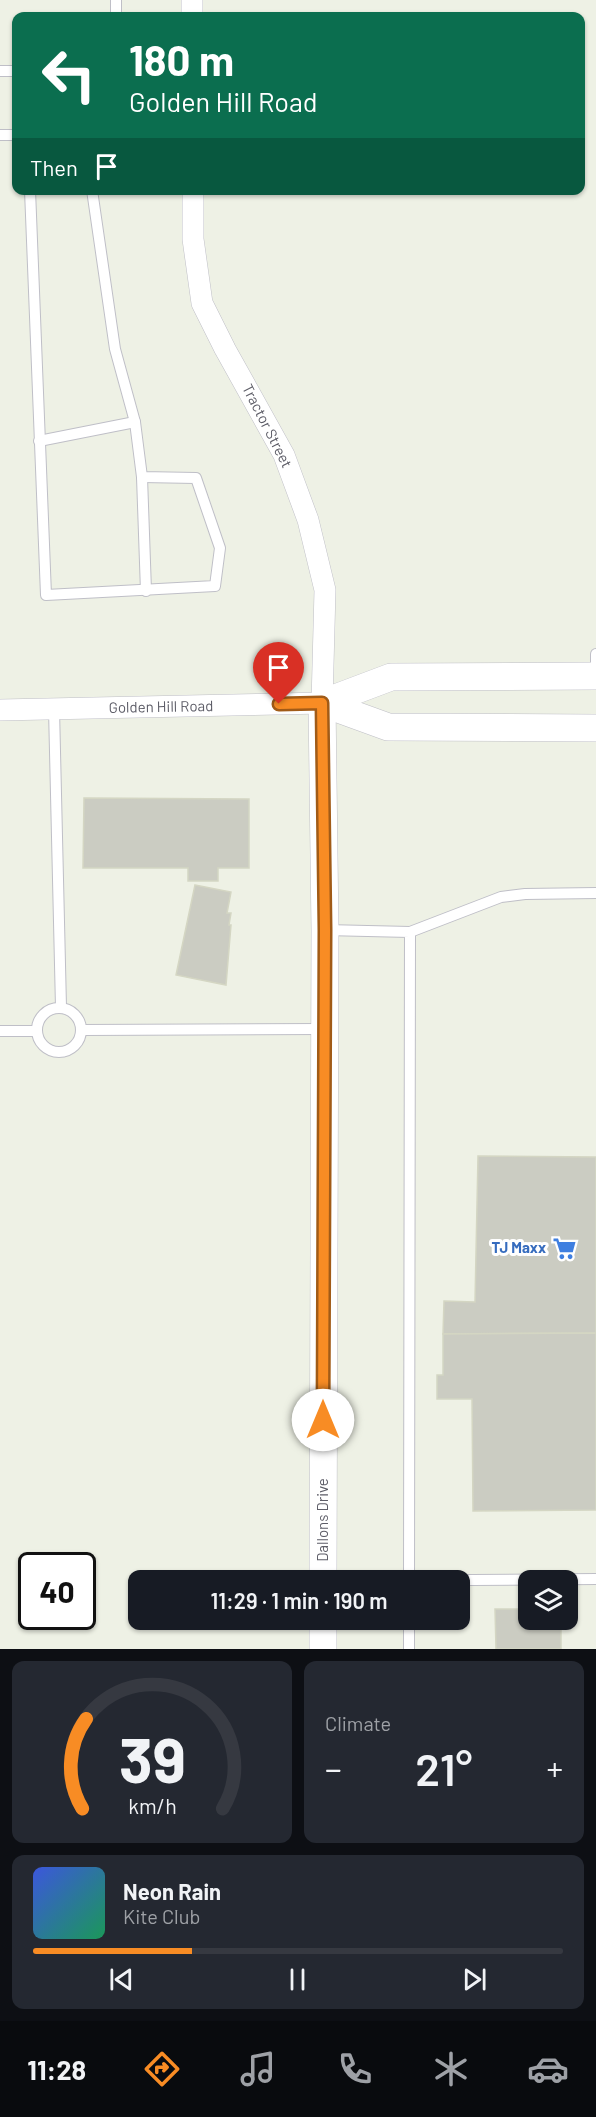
<!DOCTYPE html>
<html lang="en">
<head>
<meta charset="utf-8">
<style>
  :root { --surface:#171b24; --page:#242831; --text:#f1f3f6; --muted:#9ea1a6; --line:#363941; --accent:#f88c24 }
  body { margin:0; font-family:Barlow,sans-serif; background:var(--page); color:var(--text); height:100vh; display:flex; flex-direction:column; font-size:22px; white-space:nowrap }
  * { box-sizing:border-box; margin:0 }
  p { font-size:20px; color:var(--muted) }
  .icon { flex:none; width:33px; height:33px; fill:none; stroke:currentColor; stroke-width:2; stroke-linecap:round; stroke-linejoin:round }
  .map { position:relative; height:1649px; overflow:hidden }
  .side { display:flex; flex-direction:column; gap:12px; padding:12px; background:#0d0f14; flex:1 }
  .side>* { flex:none }
  .top-card { position:absolute; left:12px; top:12px; width:573px; height:183px; border-radius:12px; box-shadow:0 2px 4px #0004; background:#0b6e4f; color:#fff; overflow:hidden }
  .controls { position:absolute; left:518px; top:1570px; display:grid; gap:12px }
  .controls a { display:grid; place-items:center; width:60px; height:60px; border-radius:12px; background:var(--surface); box-shadow:0 2px 4px #0004; font-size:30px }
  .speed { position:absolute; left:18px; top:1552px; display:flex; gap:12px; font-size:30px; font-weight:700; text-align:center }
  .speed>* { display:grid; place-content:center; width:78px; height:78px; border-radius:50%; background:var(--surface); box-shadow:0 2px 4px #0004; line-height:1 }
  .speed .limit { border:3px solid #111; border-radius:9px; background:#fff; color:#111 }
  .pin { position:absolute; display:grid; place-items:center; width:51px; height:51px; color:#fff; margin:-62px -26px; border-radius:50% 50% 50% 0; rotate:-45deg; box-shadow:0 0 6px #0007 }
  .pin .icon { rotate:45deg }
  .me { position:absolute; width:66px; margin:-33px; rotate:0deg; stroke-linejoin:round; filter:drop-shadow(0 0 4px #0008) }
  .turn { display:flex; align-items:center; gap:21px; height:126px; padding:0 18px; font-size:27px }
  .turn .icon { width:78px; height:78px; stroke-width:2.5 }
  .turn b { display:block; font-size:42px; line-height:51px }
  .then { display:flex; align-items:center; height:57px; padding:0 18px; background:#0003; gap:12px; font-size:22px }
  .big { font-size:45px; font-weight:600; line-height:1.1 }
  .side .widget { flex:1; display:flex; flex-direction:column; justify-content:center; gap:9px; min-width:0; padding:0 21px; border-radius:12px; background:var(--page) }
  .side .dial { align-items:center; gap:0 }
  .dial svg { height:156px; overflow:visible; fill:none; stroke:var(--line); stroke-width:7; stroke-linecap:round; text-anchor:middle }
  .dial text { fill:var(--text); stroke:none }
  .song { display:flex; align-items:center; gap:18px }
  .cover { width:72px; height:72px; border-radius:9px; background:linear-gradient(135deg,hsl(230 70% 55%),hsl(150 70% 35%)) }
  .played { height:6px; border-radius:3px; background:linear-gradient(90deg,var(--accent) 30%,var(--line) 30%) }
  .keys { display:flex; justify-content:space-around; direction:ltr }
  .heat { display:flex; justify-content:space-between; align-items:center; font-size:33px; direction:ltr }
  .side .tiles { flex:1; display:grid; gap:12px; grid-template-columns:1fr 1fr }
  .widget:last-child { grid-column:span 2 }
  .trip { position:absolute; left:128px; top:1570px; width:342px; height:60px; border-radius:12px; background:var(--surface); box-shadow:0 2px 4px #0004; font-weight:600; line-height:60px; text-align:center }
  .dock { display:flex; height:96px; justify-content:space-around; align-items:center; background:#090b0e; color:var(--muted) }
  .dock .icon { width:42px; height:42px }
  .dock .current { color:var(--accent) }
  .dock b { font-size:27px; color:var(--text) }
  .map>svg:first-child { display:block }
  .building { fill:#cbccc2; stroke:#d4d6c3; stroke-width:1.5 }
  .lines { fill:none; stroke-linecap:round; stroke-linejoin:round }
  .service-casing { stroke:#bfbfc7; stroke-width:12 }
  .minor-casing { stroke:#bfbfc7; stroke-width:22 }
  .tertiary-casing { stroke:#bfbfc7; stroke-width:28 }
  .service { stroke:#fff; stroke-width:10 }
  .minor { stroke:#fff; stroke-width:21 }
  .tertiary { stroke:#fff; stroke-width:27 }
  .route-casing { stroke:#a15b17; stroke-width:15 }
  .route { stroke:#f88c24; stroke-width:10 }
  .labels { text-anchor:middle; stroke-width:6; stroke-linejoin:round; paint-order:stroke }
  .street-label { font-size:15px; fill:#5d5d67; stroke:#fff }
  .shop-label { font-size:15px; font-weight:bold; fill:#366cbe; stroke:#fff; text-anchor:end }
</style>
</head>
<body>
<div class="map">
<svg width="596" height="1649" viewBox="0 0 596 1649">
  <rect width="100%" height="100%" fill="#eef1e5"/>
  <!-- building -->
  <g class="building">
    <polygon points="84,798 249,799 249,868 218,868 218,881 188,881 188,868 83,868"/>
    <polygon points="195,885 231,892 227,913 231,913 229,925 231,925 226,985 176,975"/>
    <polygon points="478,1156 596,1157 596,1333 443,1334 444,1301 475,1302"/>
    <polygon points="596,1333 596,1510 473,1511 472,1399 437,1399 437,1375 443,1375 443,1334"/>
    <polygon points="495,1609 528,1609 528,1620 561,1620 561,1649 496,1649"/>
  </g>
  <g class="lines">
    <defs>
      <g id="service">
        <polyline points="116,0 116,16"/>
        <polyline points="0,71 16,71"/>
        <polyline points="0,135 16,135"/>
        <polyline points="30,190 46,595 215,586 220,548 196,478 142,477 135,422 115,349 92,190"/>
        <polyline points="39,441 135,422"/>
        <polyline points="142,477 146,591"/>
        <polyline points="596,676 596,654"/>
        <polyline points="54,709 61,1007"/>
        <polyline points="325,930 410,932 409,1581"/>
        <polyline points="410,932 501,897 525,894 596,893"/>
        <circle cx="59" cy="1030" r="22"/>
        <polyline points="82,1030 324,1029"/>
        <polyline points="0,1031 37,1031"/>
        <polyline points="323,1581 596,1579"/>
        <polyline points="409,1620 409,1649"/>
      </g>
      <g id="minor">
        <polyline points="192,0 192,16"/>
        <polyline points="0,710 322,703 325,590 308,520 284,455 225,349 202,303 193,239 193,190"/>
      </g>
      <g id="tertiary">
        <polyline points="322,703 325,930 323,1581"/>
        <polyline points="322,703 391,677 596,676"/>
        <polyline points="322,703 388,727 596,728"/>
        <polyline points="323,1649 323,1620"/>
      </g>
    </defs>
    <!-- service casing -->
    <use href="#service" class="service-casing"/>
    <!-- minor casing -->
    <use href="#minor" class="minor-casing"/>
    <!-- tertiary casing -->
    <use href="#tertiary" class="tertiary-casing"/>
    <!-- service -->
    <use href="#service" class="service"/>
    <!-- minor -->
    <use href="#minor" class="minor"/>
    <!-- tertiary -->
    <use href="#tertiary" class="tertiary"/>
  </g>
  <g class="lines">
    <defs>
      <polyline id="route" points="279,704 322,703 325,930 323,1420"/>
    </defs>
    <!-- route casing -->
    <use href="#route" class="route-casing"/>
    <!-- route -->
    <use href="#route" class="route"/>
  </g>
  <!-- icons -->
  <defs>
    <symbol id="supermarket-bare" viewBox="-9 -9 18 18"><path d="M-6-5.5h2.5l.6 2H6L4.5 2H-2.5L-4.4-4H-6ZM-1.5 3.2a1.3 1.3 0 1 0 .1 0ZM3 3.2a1.3 1.3 0 1 0 .1 0Z" fill="#3f7fe0" stroke="#fff" stroke-width="2.5" paint-order="stroke"/></symbol>
  </defs>
  <g fill-rule="evenodd">
    <use href="#supermarket-bare" x="548" y="1232" width="33" height="33"/>
  </g>
  <g class="labels">
    <!-- street labels -->
    <g class="street-label">
      <text transform="translate(267 426) rotate(63)" y="5">Tractor Street</text>
      <text transform="translate(161 707) rotate(-1)" y="5">Golden Hill Road</text>
      <text transform="translate(323 1520) rotate(-90)" y="5">Dallons Drive</text>
    </g>
    <!-- shop labels -->
    <g class="shop-label">
      <text x="546" y="1253">TJ Maxx</text>
    </g>
  </g>
</svg>
<div class="controls">
<a><svg class="icon" aria-label="layers" viewBox="0 0 24 24"><path d="M12 4l9 5-9 5-9-5zM3 14l9 5 9-5"/></svg></a>
</div>
<div class="speed"><div class="limit">40</div></div>
<div class="pin" style="left:279px;top:704px;background:#d93025"><svg class="icon" aria-label="arrive" viewBox="0 0 24 24"><path d="M6 21V4h12l-3 4 3 4H6"/></svg></div>
<svg class="me" style="left:323px;top:1420px" viewBox="-20 -20 40 40"><circle r="19" fill="#fff"/><path d="M0-13L10 11 0 6-10 11z" fill="#f88c24"/></svg>
<div class="trip">11:29 · 1 min · 190 m</div>
<div class="top-card">
<div class="turn"><svg class="icon" aria-label="left" viewBox="0 0 24 24"><path d="M17 20v-9H6M10 6l-5 5 5 5"/></svg><div><b>180 m</b>Golden Hill Road</div></div>
<div class="then">Then<svg class="icon" aria-label="arrive" viewBox="0 0 24 24"><path d="M6 21V4h12l-3 4 3 4H6"/></svg></div>
</div>
</div>
<section class="side">
<div class="tiles">
<div class="widget dial"><svg viewBox="0 0 100 80">
<path d="M14 69A42 42 0 1 1 86 69"/>
<path d="M14 69A42 42 0 0 1 16 23" stroke="#f88c24"/>
<text x="50" y="56" font-size="32" font-weight="700">39</text>
<text x="50" y="72" font-size="11">km/h</text>
</svg></div>
<div class="widget"><p>Climate</p>
<div class="heat"><a>−</a><b class="big">21°</b><a>+</a></div>
</div>
<div class="widget">
<div class="song"><i class="cover"></i><div><b>Neon Rain</b><p>Kite Club</p></div></div>
<div class="played"></div>
<div class="keys"><svg class="icon" aria-label="previous" viewBox="0 0 24 24"><path d="M18 5L8 12l10 7zM5 5v14"/></svg><svg class="icon" aria-label="pause" viewBox="0 0 24 24"><path d="M8 5v14M16 5v14"/></svg><svg class="icon" aria-label="next" viewBox="0 0 24 24"><path d="M6 5l10 7-10 7zM19 5v14"/></svg></div>
</div>
</div>
</section>
<nav class="dock">
<b>11:28</b>
<svg class="icon current" aria-label="directions" viewBox="0 0 24 24"><path d="M12 3l9 9-9 9-9-9zM9 14v-3h6M13 9l2 2-2 2"/></svg>
<svg class="icon" aria-label="music" viewBox="0 0 24 24"><path d="M9 18V5l10-2v13"/><circle cx="6" cy="18" r="3"/><circle cx="16" cy="16" r="3"/></svg>
<svg class="icon" aria-label="phone" viewBox="0 0 24 24"><path d="M5 4h4l2 5-3 2q2 4 5 5l2-3 5 2v4C11 20 4 13 5 4z"/></svg>
<svg class="icon" aria-label="climate" viewBox="0 0 24 24"><path d="M12 3v18M4 7l16 10M4 17L20 7"/></svg>
<svg class="icon" aria-label="car" viewBox="0 0 24 24"><path d="M5 17H2v-5l4-1 3-4h7l3 4 3 1v5h-3M9 17h6M6 11h13"/><circle cx="7" cy="17" r="2"/><circle cx="17" cy="17" r="2"/></svg>
</nav>
</body>
</html>
